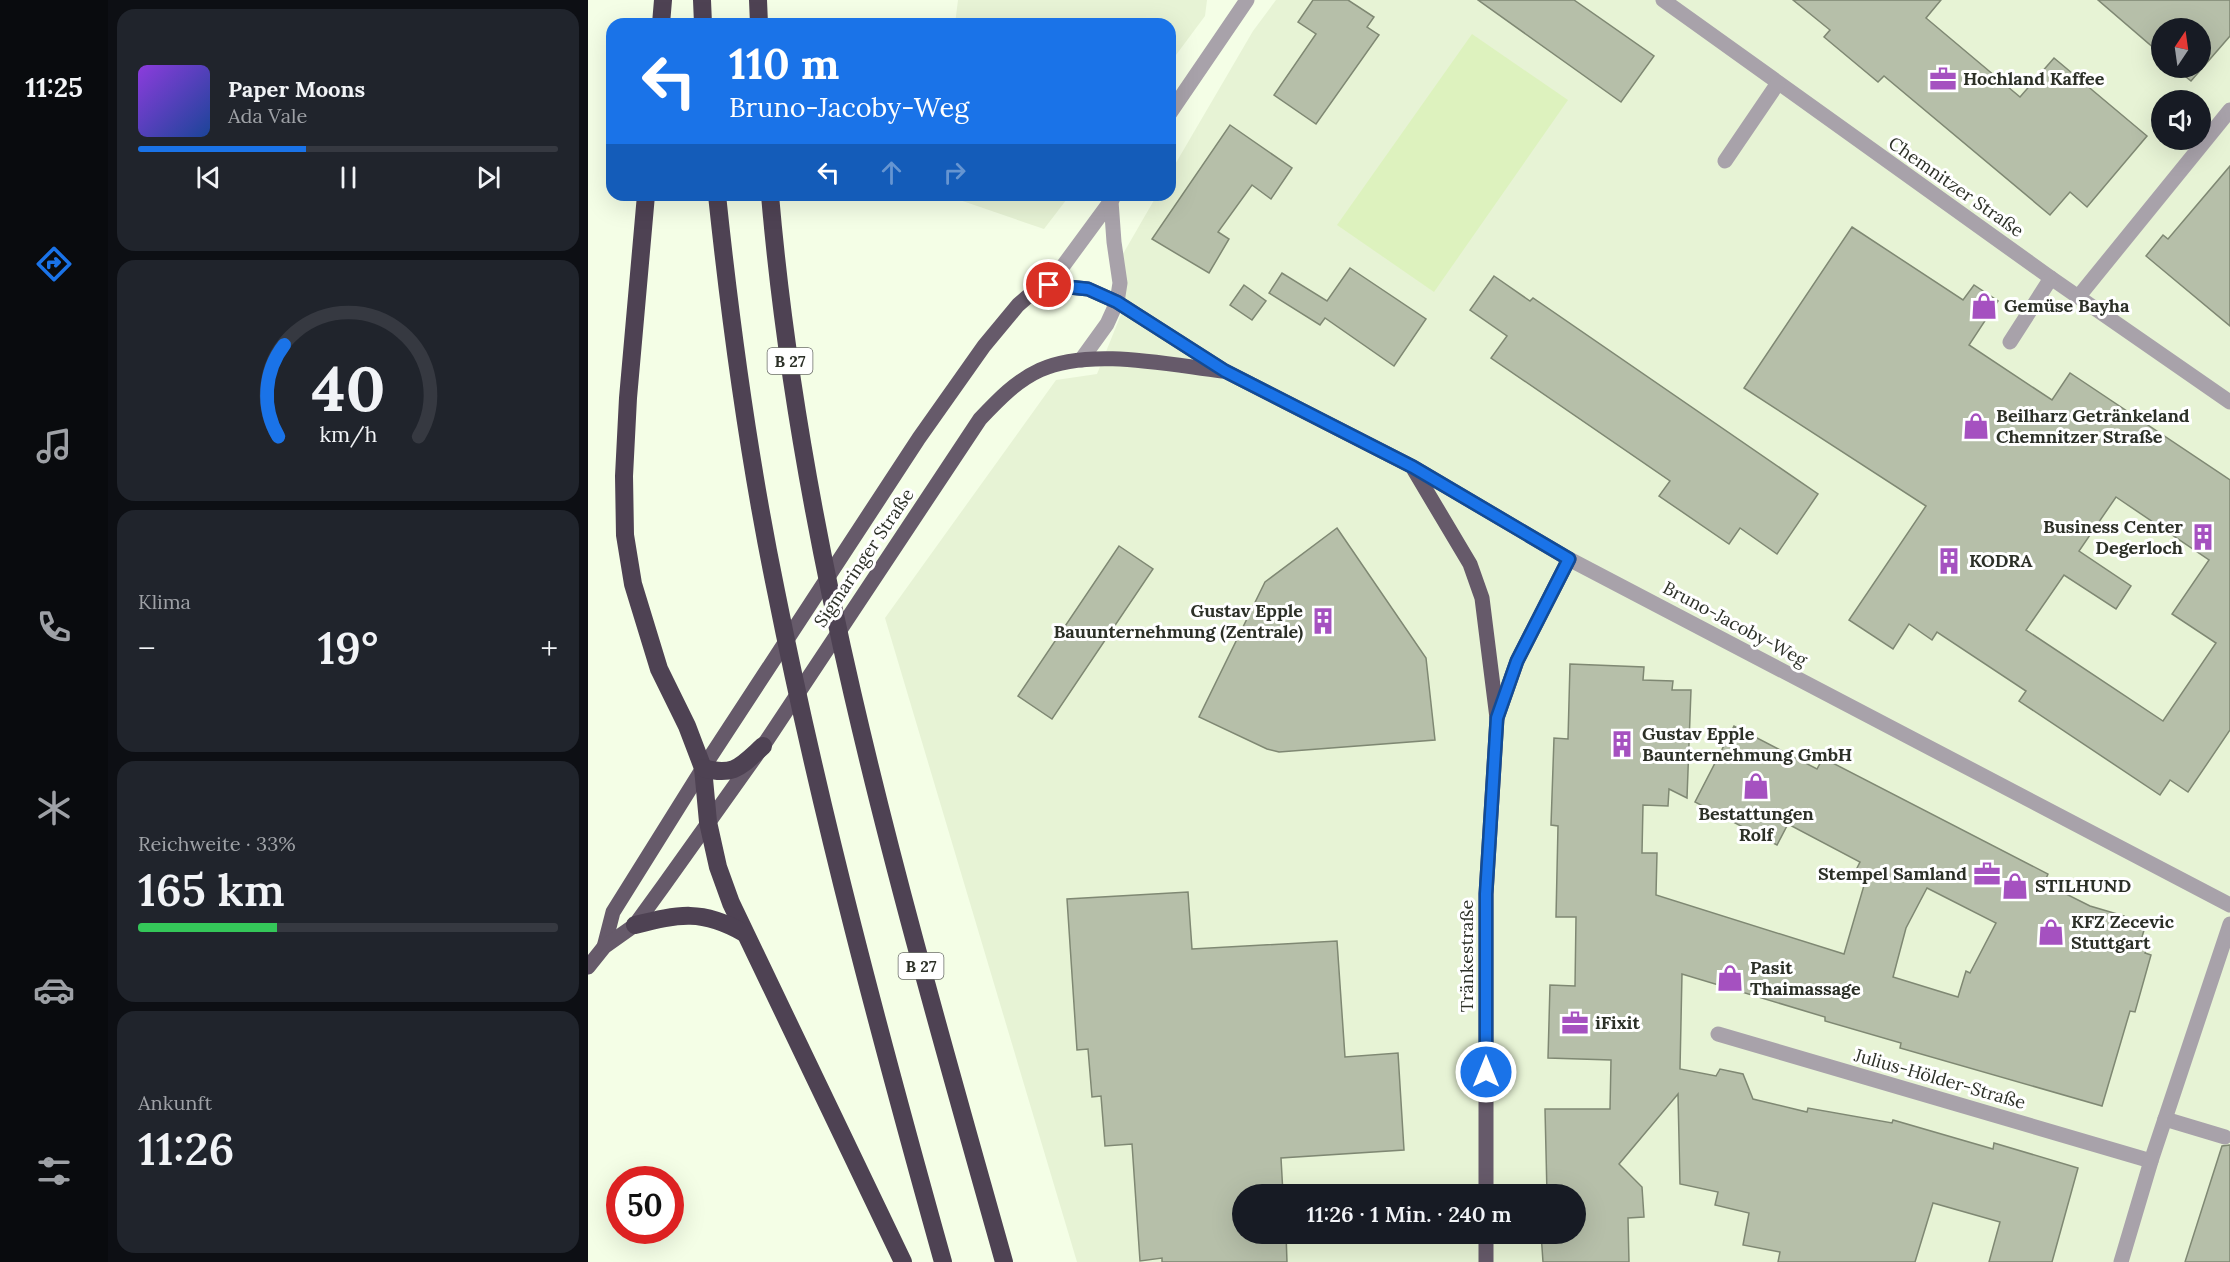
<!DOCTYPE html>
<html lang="de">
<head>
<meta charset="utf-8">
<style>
  :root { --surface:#171b24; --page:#20242c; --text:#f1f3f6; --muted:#9ea1a6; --line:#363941; --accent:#1a73e8 }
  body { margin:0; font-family:Lora,serif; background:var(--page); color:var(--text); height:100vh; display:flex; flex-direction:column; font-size:22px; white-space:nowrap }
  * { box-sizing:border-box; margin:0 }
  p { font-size:20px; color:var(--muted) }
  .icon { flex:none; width:33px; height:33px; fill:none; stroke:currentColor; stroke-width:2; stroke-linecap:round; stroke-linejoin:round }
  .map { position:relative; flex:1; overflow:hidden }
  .sheet { display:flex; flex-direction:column; gap:9px; padding:9px; background:#0d0f14; width:480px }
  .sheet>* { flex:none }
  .top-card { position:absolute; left:18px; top:18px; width:570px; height:183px; border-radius:18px; box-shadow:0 6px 24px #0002; background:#1a73e8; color:#fff; overflow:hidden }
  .needle { width:39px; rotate:13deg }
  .fabs { position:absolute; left:1563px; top:18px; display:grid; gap:12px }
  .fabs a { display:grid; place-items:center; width:60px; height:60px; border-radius:50%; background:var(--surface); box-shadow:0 6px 24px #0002; font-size:30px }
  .speed { position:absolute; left:18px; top:1166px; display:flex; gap:12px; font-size:30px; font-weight:700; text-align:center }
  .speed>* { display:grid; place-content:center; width:78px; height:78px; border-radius:50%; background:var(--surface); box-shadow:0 6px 24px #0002; line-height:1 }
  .speed .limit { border:9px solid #d22; background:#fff; color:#111 }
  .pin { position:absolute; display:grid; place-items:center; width:51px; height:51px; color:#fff; margin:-26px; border:3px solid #fff; border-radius:50%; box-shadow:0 2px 6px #0007 }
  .me { position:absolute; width:66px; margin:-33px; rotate:0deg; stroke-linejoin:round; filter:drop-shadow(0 0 4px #0008) }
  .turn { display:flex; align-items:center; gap:21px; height:126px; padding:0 24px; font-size:27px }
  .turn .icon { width:78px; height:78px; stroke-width:2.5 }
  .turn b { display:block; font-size:42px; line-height:51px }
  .lanes { display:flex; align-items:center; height:57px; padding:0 24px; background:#0003; justify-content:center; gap:30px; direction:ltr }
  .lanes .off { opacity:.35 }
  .big { font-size:45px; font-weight:600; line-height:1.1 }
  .sheet .card { flex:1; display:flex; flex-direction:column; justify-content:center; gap:9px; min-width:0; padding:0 21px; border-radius:18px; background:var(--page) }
  .sheet .dial { align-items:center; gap:0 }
  .dial svg { height:156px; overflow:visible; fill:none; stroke:var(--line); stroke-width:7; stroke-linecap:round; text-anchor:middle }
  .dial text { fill:var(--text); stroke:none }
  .song { display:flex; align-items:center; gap:18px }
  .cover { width:72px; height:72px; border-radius:9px; background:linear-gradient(135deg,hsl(270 70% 55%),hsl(220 70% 35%)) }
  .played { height:6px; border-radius:3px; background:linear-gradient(90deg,var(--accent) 40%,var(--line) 40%) }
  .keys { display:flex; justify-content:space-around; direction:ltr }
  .heat { display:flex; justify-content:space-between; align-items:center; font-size:33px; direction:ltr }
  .charge { height:9px; border-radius:4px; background:linear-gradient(90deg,#34c759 33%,var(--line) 0) }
  .trip { position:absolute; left:644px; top:1184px; width:354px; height:60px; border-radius:30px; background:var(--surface); box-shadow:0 6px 24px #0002; font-weight:600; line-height:60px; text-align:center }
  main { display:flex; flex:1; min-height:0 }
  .dock { display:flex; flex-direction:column; width:108px; justify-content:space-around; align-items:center; background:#090b0e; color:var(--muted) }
  .dock .icon { width:42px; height:42px }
  .dock .current { color:var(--accent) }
  .dock b { font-size:27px; color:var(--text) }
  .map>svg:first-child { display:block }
  .built { fill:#e7f3d5; fill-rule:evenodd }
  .green { fill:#ddf2be }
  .building { fill:#b6bfa9; stroke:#7f8873; stroke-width:1.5; fill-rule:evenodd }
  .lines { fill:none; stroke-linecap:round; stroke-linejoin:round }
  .minor { stroke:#a8a2aa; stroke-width:15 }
  .major { stroke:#665a6a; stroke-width:15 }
  .highway { stroke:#4e4253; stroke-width:18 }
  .route-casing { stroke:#114b97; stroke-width:15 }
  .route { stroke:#1a73e8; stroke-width:10 }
  .labels { text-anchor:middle; stroke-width:6; stroke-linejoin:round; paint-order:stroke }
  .shield { fill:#fff; stroke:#6b6e68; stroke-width:1.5 }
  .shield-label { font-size:16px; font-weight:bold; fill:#2c3027 }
  .poi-label { font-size:18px; font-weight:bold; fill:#2c3027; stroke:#fff; text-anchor:start }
  .street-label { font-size:18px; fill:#2c3027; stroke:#fff }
</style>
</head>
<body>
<main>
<nav class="dock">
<b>11:25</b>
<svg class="icon current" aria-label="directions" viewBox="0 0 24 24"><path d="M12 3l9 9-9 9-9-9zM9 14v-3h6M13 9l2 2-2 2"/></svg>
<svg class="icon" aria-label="music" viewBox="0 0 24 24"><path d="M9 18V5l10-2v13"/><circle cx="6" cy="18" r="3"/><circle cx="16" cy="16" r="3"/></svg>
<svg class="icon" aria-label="phone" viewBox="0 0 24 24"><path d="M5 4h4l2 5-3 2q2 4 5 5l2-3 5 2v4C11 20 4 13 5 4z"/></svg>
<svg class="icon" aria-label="climate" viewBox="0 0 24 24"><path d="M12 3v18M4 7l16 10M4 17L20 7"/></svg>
<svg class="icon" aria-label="car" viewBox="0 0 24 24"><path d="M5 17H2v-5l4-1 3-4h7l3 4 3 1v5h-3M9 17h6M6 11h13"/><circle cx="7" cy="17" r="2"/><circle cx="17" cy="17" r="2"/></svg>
<svg class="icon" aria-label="filters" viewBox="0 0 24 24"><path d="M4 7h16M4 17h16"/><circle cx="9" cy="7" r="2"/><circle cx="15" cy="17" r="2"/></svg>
</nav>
<section class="sheet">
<div class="card">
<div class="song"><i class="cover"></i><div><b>Paper Moons</b><p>Ada Vale</p></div></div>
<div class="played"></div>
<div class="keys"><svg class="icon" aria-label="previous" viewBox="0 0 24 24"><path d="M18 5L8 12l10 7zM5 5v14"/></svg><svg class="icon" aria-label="pause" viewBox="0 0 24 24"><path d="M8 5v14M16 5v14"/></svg><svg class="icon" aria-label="next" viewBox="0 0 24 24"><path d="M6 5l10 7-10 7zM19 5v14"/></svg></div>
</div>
<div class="card dial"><svg viewBox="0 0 100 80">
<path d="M14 69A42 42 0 1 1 86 69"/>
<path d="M14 69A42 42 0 0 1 17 22" stroke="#1a73e8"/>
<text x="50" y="56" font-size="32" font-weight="700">40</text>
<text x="50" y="72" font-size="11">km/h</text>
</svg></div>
<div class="card"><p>Klima</p>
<div class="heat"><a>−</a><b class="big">19°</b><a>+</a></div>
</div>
<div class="card"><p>Reichweite · 33%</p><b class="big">165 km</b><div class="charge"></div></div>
<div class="card"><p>Ankunft</p><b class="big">11:26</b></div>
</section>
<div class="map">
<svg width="1642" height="1262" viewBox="0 0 1642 1262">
  <rect width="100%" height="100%" fill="#f4fee6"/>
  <!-- built -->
  <g class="built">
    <polygon points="370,0 619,0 617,16 582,63 582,24 367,24"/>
    <path d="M688,0H1642V1262H489L297,618L468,380L509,374L538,302L528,266L569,195H582V173L665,31ZM1574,28H1612V68H1574ZM1574,100H1612V140H1574ZM654,1194H987V1233H654Z"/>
    <polygon points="357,195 482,195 456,229"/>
  </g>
  <!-- green -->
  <polygon class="green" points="884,34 980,100 846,292 749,225"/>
  <!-- building -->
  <g class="building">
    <polygon points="725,0 760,0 786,17 779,27 791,35 728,124 686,95 728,34 710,22"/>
    <polygon points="890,0 986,0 1066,56 1033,102"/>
    <polygon points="1205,0 1353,0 1338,18 1432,97 1466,58 1559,136 1499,207 1482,192 1462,215 1296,76 1290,82 1236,37 1242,30"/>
    <polygon points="1510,0 1642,0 1642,36 1603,81 1587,68 1612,68 1612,28 1574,28 1574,55"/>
    <polygon points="642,125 704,168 683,199 664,185 630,232 641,239 621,273 564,239"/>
    <polygon points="1642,166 1642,326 1558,256 1575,235 1580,239"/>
    <path d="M1264,227L1375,300L1386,285L1410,301L1381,345L1464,400L1482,373L1642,480V730L1600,792L1582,780L1572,795L1431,701L1438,691L1349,632L1344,640L1321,624L1305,649L1261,620L1338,506L1156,388ZM1528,497L1621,560L1584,614L1628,643L1575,721L1438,630L1476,575L1528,609L1543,586L1491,551Z"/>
    <polygon points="762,268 838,319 806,366 737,318 732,325 681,293 694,273 739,301"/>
    <polygon points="906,276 942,301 945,298 1230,494 1189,554 1152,528 1141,544 1071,496 1082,481 903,358 919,336 882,310"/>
    <polygon points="656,285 678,301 664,320 642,305"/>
    <polygon points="749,528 838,658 847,740 691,752 679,749 611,717 677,582"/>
    <polygon points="531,546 565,569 464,719 430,696"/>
    <path d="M982,664L1056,667L1055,680L1085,681L1084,690H1103L1099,798L1081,789L1080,806L1055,805L1054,853H1069L1068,895L1256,954L1277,882L1265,876L1272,862L1200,824L1189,845L1107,802L1146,726L1229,769L1235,758L1460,874L1456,883L1502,906L1536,916L1534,921L1557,927L1554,937L1561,939L1557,953L1563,955L1547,1012L1542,1011L1514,1106L1312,1048L1313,1043L1237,1021V1017L1094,974L1092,1069L1128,1076L1132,1069L1155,1074L1165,1099L1219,1112L1220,1108L1304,1123L1305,1120L1405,1149L1406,1143L1490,1168L1464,1262H1401L1412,1222L1345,1203L1327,1262H1190L1192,1252L1155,1245L1161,1213L1127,1205L1130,1192L1092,1184L1090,1094L1031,1164L1054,1187L1056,1217L1040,1218L1041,1262H955L953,1233H987V1194H959L957,1109H1022L1023,1060L960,1058L962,985L987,986L988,917H968L970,826L963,825L966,738L980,739ZM1339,888L1408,923L1382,973L1378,971L1370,997L1305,977L1318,928Z"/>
    <polygon points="600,892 604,949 749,941 757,1057 810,1053 816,1150 693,1158 695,1194 654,1194 654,1233 698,1233 699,1262 574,1262 574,1258 552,1261 544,1144 517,1146 513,1096 504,1097 500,1049 489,1050 479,899"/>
    <polygon points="1642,1145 1642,1262 1597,1262 1634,1146"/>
  </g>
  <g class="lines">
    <!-- minor -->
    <g class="minor">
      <polyline points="1075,0 1463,278 1642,402"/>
      <polyline points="582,113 659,0"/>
      <polyline points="1137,161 1190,83"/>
      <polyline points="461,285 525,198"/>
      <polyline points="1491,296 1642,110"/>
      <polyline points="1422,342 1463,278"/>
      <polyline points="493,360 519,324 529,302 532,283 526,242 523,201"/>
      <polyline points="981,559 1642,905"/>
      <polyline points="1130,1034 1563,1161"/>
      <polyline points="1577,1119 1637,1137"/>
      <polyline points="1533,1262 1563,1161 1642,924"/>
    </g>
    <!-- major -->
    <g class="major">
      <polyline points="826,470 882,564 894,598 909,718 898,894 898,1194"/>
      <polyline points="16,947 25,912 115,768 331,438 396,346 430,305 445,292 461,285 500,289 529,302 637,371 825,467 981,559 929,661 909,718"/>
      <path d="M0,967L16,947L47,925L76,885L175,746L392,419C410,400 428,381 452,370C502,347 582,365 634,371"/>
      <polyline points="898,1233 898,1262"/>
    </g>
    <!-- highway -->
    <g class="highway">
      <polyline points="114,0 115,24"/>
      <polyline points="170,0 171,24"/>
      <polyline points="73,24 75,0"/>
      <polyline points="58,195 40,398 36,476 37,535 45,584 71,669 99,726 115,768 120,822 130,867 143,903 315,1262"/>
      <path d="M129,195C143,328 161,460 188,591C233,817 293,1040 355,1262"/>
      <path d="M182,195C213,559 318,912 416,1262"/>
      <path d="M115,768C146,777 153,766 175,746"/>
      <path d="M47,925C91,914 114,909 156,933"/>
    </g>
  </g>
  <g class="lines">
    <defs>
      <polyline id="route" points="461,285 500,289 529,302 637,371 825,467 981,559 929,661 909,718 898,894 898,1072"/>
    </defs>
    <!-- route casing -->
    <use href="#route" class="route-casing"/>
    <!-- route -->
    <use href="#route" class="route"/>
  </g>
  <!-- icons -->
  <defs>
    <symbol id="office-bare" viewBox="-9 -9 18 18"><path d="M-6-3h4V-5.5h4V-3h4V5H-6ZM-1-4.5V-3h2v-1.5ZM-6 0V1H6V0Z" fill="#a551c0" stroke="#fff" stroke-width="2.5" paint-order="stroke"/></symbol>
    <symbol id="shop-bare" viewBox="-9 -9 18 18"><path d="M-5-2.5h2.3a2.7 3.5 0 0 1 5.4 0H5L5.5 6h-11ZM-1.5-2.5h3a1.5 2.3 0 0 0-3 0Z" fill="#a551c0" stroke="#fff" stroke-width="2.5" paint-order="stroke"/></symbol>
    <symbol id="building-bare" viewBox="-9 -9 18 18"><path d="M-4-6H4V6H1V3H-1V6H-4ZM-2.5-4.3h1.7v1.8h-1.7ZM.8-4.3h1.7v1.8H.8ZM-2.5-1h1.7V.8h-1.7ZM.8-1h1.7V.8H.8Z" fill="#a551c0" stroke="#fff" stroke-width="2.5" paint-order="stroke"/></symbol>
  </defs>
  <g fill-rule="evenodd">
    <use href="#office-bare" x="1336" y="60" width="38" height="38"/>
    <use href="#shop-bare" x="1377" y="287" width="38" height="38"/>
    <use href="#shop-bare" x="1369" y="407" width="38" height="38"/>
    <use href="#building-bare" x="1596" y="518" width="38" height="38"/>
    <use href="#building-bare" x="1342" y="542" width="38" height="38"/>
    <use href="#building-bare" x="716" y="602" width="38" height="38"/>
    <use href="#building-bare" x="1015" y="725" width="38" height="38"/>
    <use href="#shop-bare" x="1149" y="767" width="38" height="38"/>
    <use href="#office-bare" x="1380" y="855" width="38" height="38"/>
    <use href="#shop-bare" x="1408" y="867" width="38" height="38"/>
    <use href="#shop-bare" x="1444" y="913" width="38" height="38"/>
    <use href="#shop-bare" x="1123" y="959" width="38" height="38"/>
    <use href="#office-bare" x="968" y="1004" width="38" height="38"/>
  </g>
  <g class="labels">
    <!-- shield labels -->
    <g class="shield">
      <rect x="179.5" y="348" width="45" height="26" rx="4.5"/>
      <rect x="310.5" y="953" width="45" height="26" rx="4.5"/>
    </g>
    <g class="shield-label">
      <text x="202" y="367">B 27</text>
      <text x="333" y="972">B 27</text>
    </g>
    <!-- poi labels -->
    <g class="poi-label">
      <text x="1375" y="85">Hochland Kaffee</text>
      <text x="1416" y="312">Gemüse Bayha</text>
      <text x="1408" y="422">Beilharz Getränkeland<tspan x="1408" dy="21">Chemnitzer Straße</tspan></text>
      <text x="1595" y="533" text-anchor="end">Business Center<tspan x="1595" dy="21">Degerloch</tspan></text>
      <text x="1381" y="567">KODRA</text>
      <text x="715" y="617" text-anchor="end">Gustav Epple<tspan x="715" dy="21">Bauunternehmung (Zentrale)</tspan></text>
      <text x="1054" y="740">Gustav Epple<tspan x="1054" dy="21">Baunternehmung GmbH</tspan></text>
      <text x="1168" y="820" text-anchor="middle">Bestattungen<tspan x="1168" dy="21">Rolf</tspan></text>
      <text x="1379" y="880" text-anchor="end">Stempel Samland</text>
      <text x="1447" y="892">STILHUND</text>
      <text x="1483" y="928">KFZ Zecevic<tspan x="1483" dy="21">Stuttgart</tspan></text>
      <text x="1162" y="974">Pasit<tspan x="1162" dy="21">Thaimassage</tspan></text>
      <text x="1007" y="1029">iFixit</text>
    </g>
    <!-- street labels -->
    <g class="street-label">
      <text transform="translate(1368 187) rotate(35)" y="6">Chemnitzer Straße</text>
      <text transform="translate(276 558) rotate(-56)" y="6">Sigmaringer Straße</text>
      <text transform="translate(1147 624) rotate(28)" y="6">Bruno-Jacoby-Weg</text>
      <text transform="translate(879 956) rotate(-90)" y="6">Tränkestraße</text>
      <text transform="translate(1352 1079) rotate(16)" y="6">Julius-Hölder-Straße</text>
    </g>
  </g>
</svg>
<div class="fabs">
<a><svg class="needle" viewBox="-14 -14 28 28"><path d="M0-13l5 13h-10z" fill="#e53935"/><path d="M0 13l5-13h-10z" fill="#9ea1a6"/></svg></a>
<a><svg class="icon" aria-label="sound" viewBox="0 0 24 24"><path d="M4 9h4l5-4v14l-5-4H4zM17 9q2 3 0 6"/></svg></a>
</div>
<div class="speed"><div class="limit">50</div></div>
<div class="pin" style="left:461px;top:285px;background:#d93025"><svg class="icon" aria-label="arrive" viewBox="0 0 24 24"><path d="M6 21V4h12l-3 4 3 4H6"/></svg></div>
<svg class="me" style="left:898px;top:1072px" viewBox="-20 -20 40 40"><circle r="17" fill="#1a73e8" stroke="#fff" stroke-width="3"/><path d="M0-11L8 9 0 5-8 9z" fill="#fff"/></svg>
<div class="trip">11:26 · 1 Min. · 240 m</div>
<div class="top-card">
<div class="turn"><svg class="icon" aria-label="left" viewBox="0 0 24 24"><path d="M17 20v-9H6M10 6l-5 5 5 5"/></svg><div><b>110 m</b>Bruno-Jacoby-Weg</div></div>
<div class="lanes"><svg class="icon" aria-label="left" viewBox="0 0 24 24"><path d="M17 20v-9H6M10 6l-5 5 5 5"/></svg><svg class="icon off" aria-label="ahead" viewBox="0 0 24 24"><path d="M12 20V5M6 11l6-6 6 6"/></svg><svg class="icon off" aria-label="right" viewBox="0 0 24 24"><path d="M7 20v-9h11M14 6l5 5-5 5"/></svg></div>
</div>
</div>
</main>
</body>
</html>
